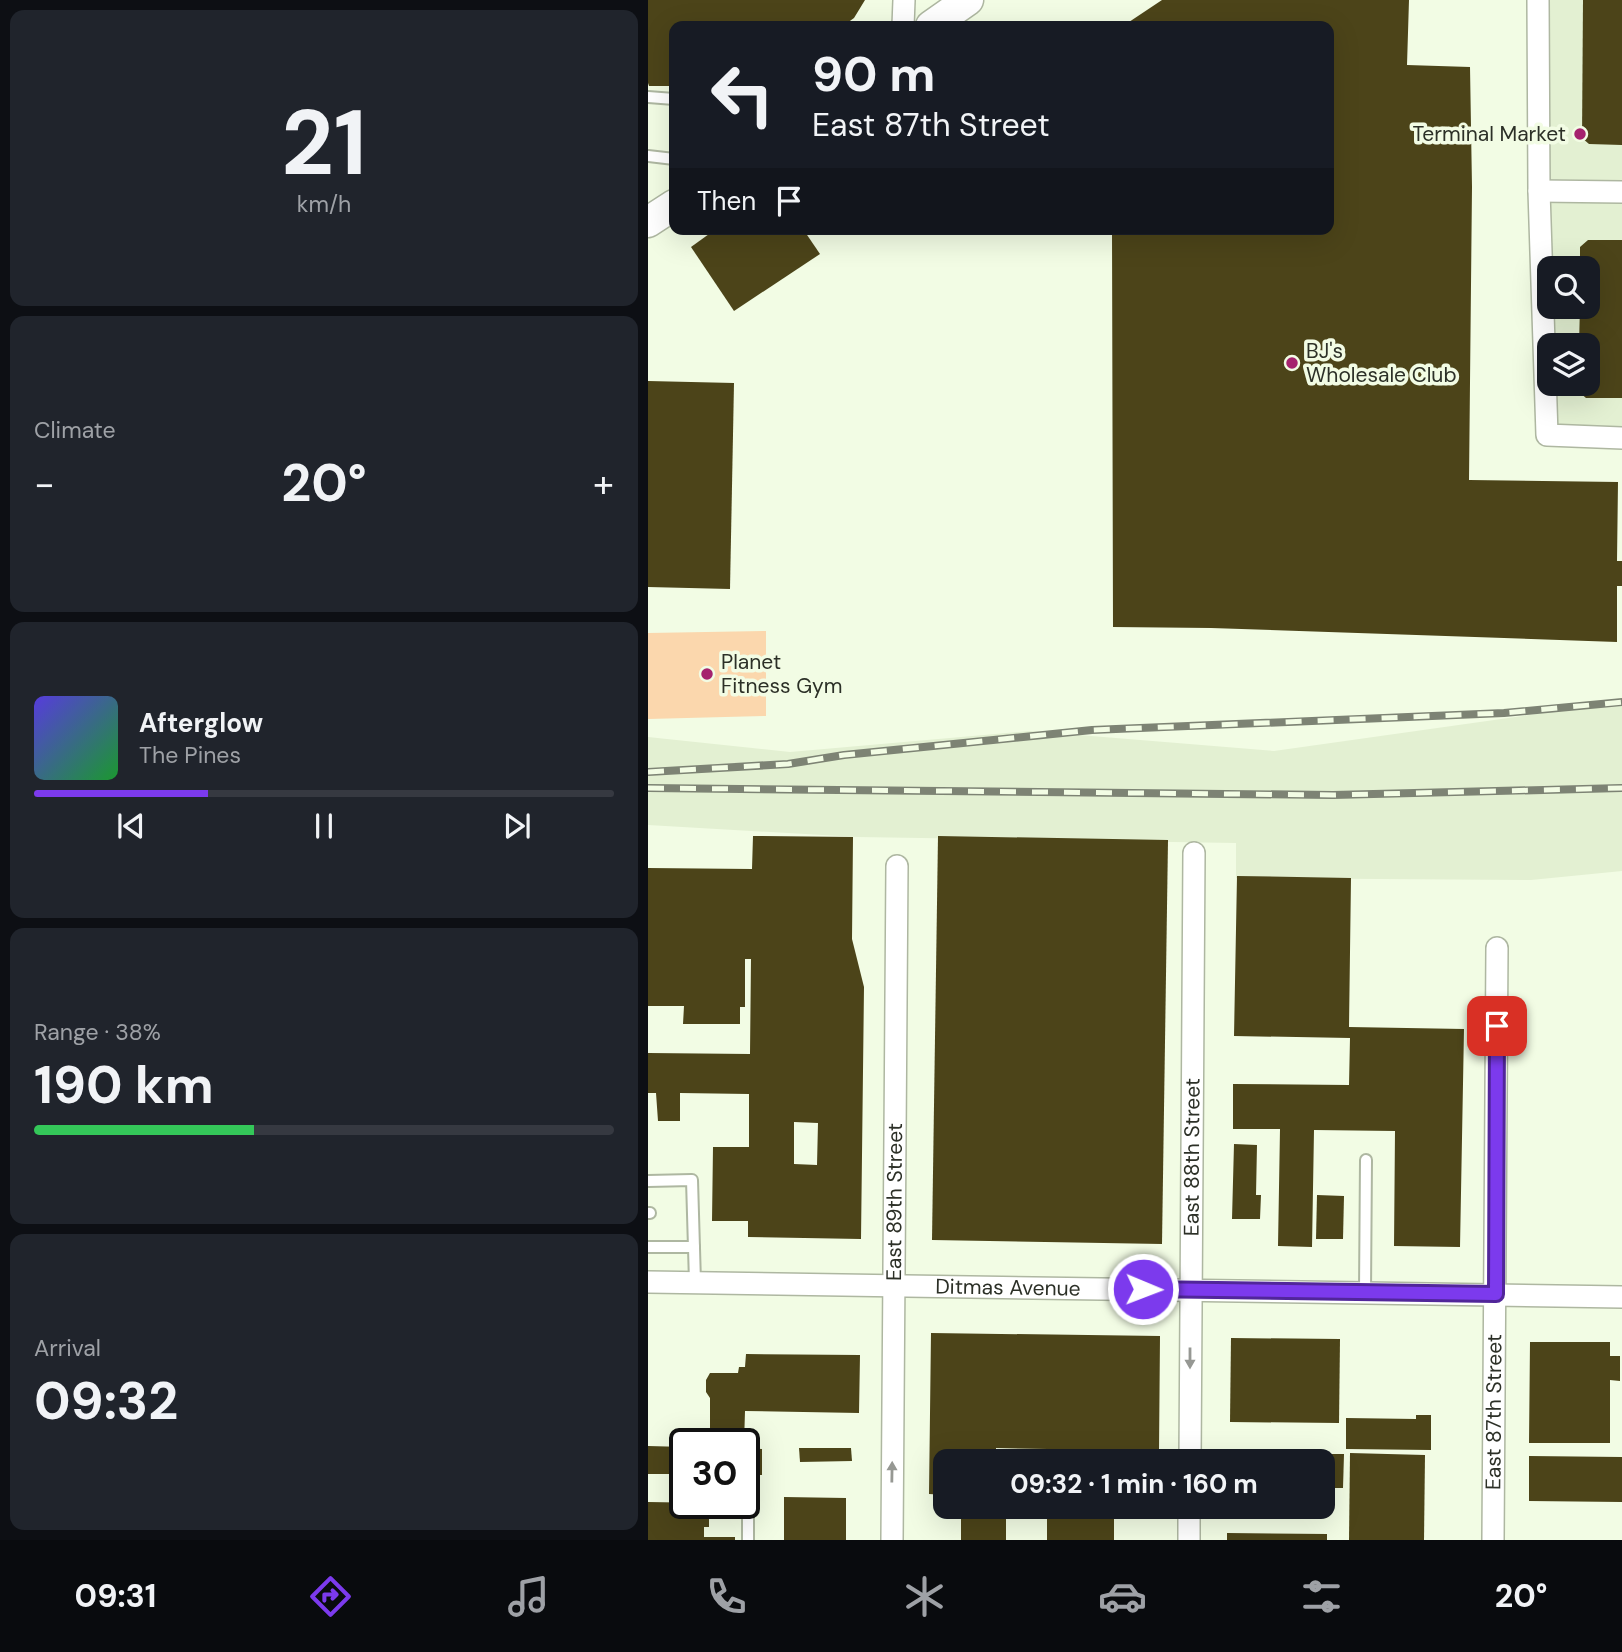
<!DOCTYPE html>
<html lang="en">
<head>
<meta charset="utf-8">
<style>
  :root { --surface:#171b24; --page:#20242c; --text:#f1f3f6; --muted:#9ea1a6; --line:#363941; --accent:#7c3aed }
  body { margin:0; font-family:"DM Sans",sans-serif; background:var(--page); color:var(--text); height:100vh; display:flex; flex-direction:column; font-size:26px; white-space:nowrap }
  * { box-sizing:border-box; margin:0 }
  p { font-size:23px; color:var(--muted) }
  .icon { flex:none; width:38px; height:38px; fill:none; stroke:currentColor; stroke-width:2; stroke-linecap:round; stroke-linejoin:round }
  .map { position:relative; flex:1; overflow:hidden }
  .drawer { display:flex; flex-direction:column; gap:10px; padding:10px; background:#0d0f14; width:648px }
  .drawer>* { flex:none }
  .hud { position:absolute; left:21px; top:21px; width:665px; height:214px; border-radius:14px; box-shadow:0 7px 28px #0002; background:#171b24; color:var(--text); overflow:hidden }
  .fabs { position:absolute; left:889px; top:256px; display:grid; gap:14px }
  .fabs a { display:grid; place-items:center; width:63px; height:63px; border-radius:14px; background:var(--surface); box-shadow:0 7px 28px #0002; font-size:35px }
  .speed { position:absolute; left:21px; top:1428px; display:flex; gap:14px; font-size:35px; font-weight:700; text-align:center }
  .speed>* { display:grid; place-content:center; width:91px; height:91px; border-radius:50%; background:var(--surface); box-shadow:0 7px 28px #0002; line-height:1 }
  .speed .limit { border:4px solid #111; border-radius:10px; background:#fff; color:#111 }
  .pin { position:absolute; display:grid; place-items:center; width:60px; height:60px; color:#fff; margin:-30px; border-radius:14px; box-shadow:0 4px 10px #0006 }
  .me { position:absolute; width:77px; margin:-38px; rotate:91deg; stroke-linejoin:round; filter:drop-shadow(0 0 5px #0008) }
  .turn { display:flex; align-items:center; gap:24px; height:147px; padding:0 28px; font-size:32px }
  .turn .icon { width:91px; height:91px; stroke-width:2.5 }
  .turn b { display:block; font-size:49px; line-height:60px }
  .then { display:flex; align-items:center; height:66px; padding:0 28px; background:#0003; gap:14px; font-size:26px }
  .big { font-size:52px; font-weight:700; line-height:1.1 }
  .drawer .tile { flex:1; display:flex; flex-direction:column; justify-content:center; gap:10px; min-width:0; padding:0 24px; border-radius:14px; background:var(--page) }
  .drawer .dial { align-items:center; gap:0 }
  .dial b { font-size:91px; line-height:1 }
  .song { display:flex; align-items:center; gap:21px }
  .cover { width:84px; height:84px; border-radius:10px; background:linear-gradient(135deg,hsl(250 70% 55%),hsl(130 70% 35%)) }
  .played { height:7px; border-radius:4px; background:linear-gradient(90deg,var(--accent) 30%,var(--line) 30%) }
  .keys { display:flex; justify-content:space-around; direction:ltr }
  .heat { display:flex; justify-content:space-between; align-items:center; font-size:38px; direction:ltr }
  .charge { height:10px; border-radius:5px; background:linear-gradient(90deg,#34c759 38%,var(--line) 0) }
  .trip { position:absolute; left:285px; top:1449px; width:402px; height:70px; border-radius:14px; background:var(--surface); box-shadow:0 7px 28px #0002; font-weight:700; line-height:70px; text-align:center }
  .tab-bar { display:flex; height:112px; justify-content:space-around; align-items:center; background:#090b0e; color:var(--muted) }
  .tab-bar .icon { width:49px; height:49px }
  .tab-bar .on { color:var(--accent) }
  .tab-bar b { font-size:32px; color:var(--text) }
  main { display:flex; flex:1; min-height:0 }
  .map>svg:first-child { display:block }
  .built { fill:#e3f0d2; fill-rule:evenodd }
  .green { fill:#fbd7ad }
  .building { fill:#4c4419; fill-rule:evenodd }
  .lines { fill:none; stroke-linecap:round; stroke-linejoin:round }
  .lane-casing { stroke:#aeb7a1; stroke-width:14 }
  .street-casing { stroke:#aeb7a1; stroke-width:24 }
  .secondary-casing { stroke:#aeb7a1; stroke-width:33 }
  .lane { stroke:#fff; stroke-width:10 }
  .street { stroke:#fff; stroke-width:21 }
  .secondary { stroke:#fff; stroke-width:30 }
  .rail-casing { stroke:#7d8374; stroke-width:8 }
  .rail { stroke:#f2fce4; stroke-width:5; stroke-dasharray:16; stroke-linecap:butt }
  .oneway { fill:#969893 }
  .route-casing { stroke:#51269a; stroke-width:18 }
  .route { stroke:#7c3aed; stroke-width:12 }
  .poi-dot { fill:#a5226e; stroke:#f2fce4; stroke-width:2.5 }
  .labels { text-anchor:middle; stroke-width:7; stroke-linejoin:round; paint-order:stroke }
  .poi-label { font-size:21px; fill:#2c3027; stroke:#f2fce4; text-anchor:start }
  .street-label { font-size:21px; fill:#2c3027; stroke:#f2fce4 }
</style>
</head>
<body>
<main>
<section class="drawer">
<div class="tile dial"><b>21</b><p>km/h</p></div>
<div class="tile"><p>Climate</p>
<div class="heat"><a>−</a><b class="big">20°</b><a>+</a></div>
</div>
<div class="tile">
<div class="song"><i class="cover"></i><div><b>Afterglow</b><p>The Pines</p></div></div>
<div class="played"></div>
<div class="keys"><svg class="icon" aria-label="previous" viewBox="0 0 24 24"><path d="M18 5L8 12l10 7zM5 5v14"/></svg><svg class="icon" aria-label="pause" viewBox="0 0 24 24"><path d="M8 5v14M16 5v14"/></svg><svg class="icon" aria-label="next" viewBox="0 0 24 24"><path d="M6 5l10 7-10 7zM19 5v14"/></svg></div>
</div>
<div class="tile"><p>Range · 38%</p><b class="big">190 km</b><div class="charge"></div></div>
<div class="tile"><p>Arrival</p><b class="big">09:32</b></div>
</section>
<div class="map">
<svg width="975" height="1540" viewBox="0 0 975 1540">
  <rect width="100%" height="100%" fill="#f2fce4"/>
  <!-- built -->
  <g class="built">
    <path d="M887,0H974V438L899,435ZM901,268H940V306H901ZM901,345H940V383H901Z"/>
    <polygon points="974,702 974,871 883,880 588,878 588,843 209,837 0,825 0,737 142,752 382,731 626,751"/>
  </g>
  <!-- green -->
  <polygon class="green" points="118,631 118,716 0,719 0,633"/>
  <!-- building -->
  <g class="building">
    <polygon points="0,0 217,0 206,18 195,26 26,26 26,86 1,86 0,83"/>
    <polygon points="514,0 761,0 759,65 822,67 824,187 821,480 970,482 969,561 975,561 975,586 969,586 969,642 563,628 465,627 464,229 681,229 681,26 475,26"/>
    <polygon points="935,0 975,0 975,145 941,144 934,138"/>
    <polygon points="68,229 155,229 172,254 86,311 43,247"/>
    <polygon points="940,240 975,240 975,398 938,398 931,392 931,383 940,383 940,345 931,345 932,306 940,306 940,268 932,268 932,247"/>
    <polygon points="0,381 86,383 82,589 0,587"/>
    <path d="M105,836L205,837L204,939L216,987L213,1239L100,1237V1221H64L65,1147H101V1094L32,1093V1121H10L8,1093H0V1053L102,1054L103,959H97V1007H92V1024H35L36,1006H0V868L104,869ZM146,1122L170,1123L169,1165L146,1164Z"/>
    <polygon points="290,836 520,840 514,1244 284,1240"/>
    <polygon points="589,876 703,878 701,1027 816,1029 812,1247 746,1246 747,1131 666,1130 664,1247 630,1246 632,1129 585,1129 585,1084 701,1085 702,1038 586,1036"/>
    <polygon points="586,1144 609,1145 608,1195 613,1195 612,1219 584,1219"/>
    <polygon points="669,1195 696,1196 695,1239 668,1239"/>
    <polygon points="283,1333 512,1336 511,1451 467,1450 467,1461 400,1461 400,1449 348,1448 348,1461 298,1461 298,1495 281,1494"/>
    <polygon points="583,1338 692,1339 691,1423 582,1422"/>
    <polygon points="882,1342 962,1342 962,1356 972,1356 972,1381 962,1380 962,1443 881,1443"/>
    <polygon points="98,1354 212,1355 211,1413 97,1411 96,1444 62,1444 62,1398 58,1392 58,1380 62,1373 90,1373 91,1367 97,1367"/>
    <polygon points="768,1415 783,1415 783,1450 698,1449 698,1418 768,1419"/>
    <polygon points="0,1446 37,1447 37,1474 0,1474"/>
    <polygon points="96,1448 114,1449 114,1475 96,1475"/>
    <polygon points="151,1448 203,1448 204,1461 152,1462"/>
    <polygon points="702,1453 777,1455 776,1540 701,1540"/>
    <polygon points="586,1454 655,1455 655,1461 586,1461"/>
    <polygon points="675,1454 696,1454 695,1488 676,1488"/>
    <polygon points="881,1456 975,1457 975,1502 881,1501"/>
    <polygon points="136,1497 198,1498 198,1540 136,1540"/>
    <polygon points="0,1502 61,1503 61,1527 56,1527 56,1537 87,1537 87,1540 0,1540"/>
    <rect x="313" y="1507" width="45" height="33"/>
    <rect x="399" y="1507" width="67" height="33"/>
    <polygon points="579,1533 679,1534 679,1540 579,1540"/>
  </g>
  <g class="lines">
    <defs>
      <g id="lane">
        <polyline points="0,97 26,99"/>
        <polyline points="0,156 26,159"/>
        <polyline points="0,1181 44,1180 47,1282"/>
        <polyline points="0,1213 2,1213"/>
        <polyline points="0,1247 46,1247"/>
        <polyline points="717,1292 718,1160"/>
        <polyline points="100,1540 100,1506"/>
      </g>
      <g id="street">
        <polyline points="890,0 891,191 899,435 975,438"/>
        <polyline points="255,26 256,0"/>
        <polyline points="891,191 975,192"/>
        <path id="s1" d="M0,1282L975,1297"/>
        <path id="s2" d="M542,1461L546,853"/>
        <path id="s3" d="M244,1540L249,866"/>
        <polyline points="541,1540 541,1507"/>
        <path id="s4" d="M845,1540L849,948"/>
      </g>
      <g id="secondary">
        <polyline points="283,26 320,0"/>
        <polyline points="0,222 26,205"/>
      </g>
    </defs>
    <!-- lane casing -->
    <use href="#lane" class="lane-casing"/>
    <!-- street casing -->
    <use href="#street" class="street-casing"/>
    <!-- secondary casing -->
    <use href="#secondary" class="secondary-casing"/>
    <!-- lane -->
    <use href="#lane" class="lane"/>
    <!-- street -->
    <use href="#street" class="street"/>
    <!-- secondary -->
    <use href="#secondary" class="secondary"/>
    <defs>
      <g id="rail">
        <polyline points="0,772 140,764 196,755 444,730 856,713 975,702"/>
        <polyline points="0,788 685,795 975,788"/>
      </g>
    </defs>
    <!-- rail casing -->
    <use href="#rail" class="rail-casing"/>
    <!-- rail -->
    <use href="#rail" class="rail"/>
  </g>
  <!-- one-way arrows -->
  <defs><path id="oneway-solid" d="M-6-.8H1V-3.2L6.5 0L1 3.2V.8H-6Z" transform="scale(1.75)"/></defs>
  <g class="oneway">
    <use href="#oneway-solid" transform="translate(542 1358) rotate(90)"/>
    <use href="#oneway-solid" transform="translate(244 1472) rotate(-89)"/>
  </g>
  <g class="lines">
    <defs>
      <polyline id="route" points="495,1289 848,1294 849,1026"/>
    </defs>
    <!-- route casing -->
    <use href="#route" class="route-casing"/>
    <!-- route -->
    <use href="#route" class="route"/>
  </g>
  <!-- markers -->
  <g class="poi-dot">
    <circle cx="932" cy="134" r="7"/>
    <circle cx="644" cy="363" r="7"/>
    <circle cx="59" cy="674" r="7"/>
  </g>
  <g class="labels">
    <!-- poi labels -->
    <g class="poi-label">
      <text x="918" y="141" text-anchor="end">Terminal Market</text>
      <text x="658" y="358">BJ's<tspan x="658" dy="24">Wholesale Club</tspan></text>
      <text x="73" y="669">Planet<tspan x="73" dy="24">Fitness Gym</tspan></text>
    </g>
    <!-- street labels -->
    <g class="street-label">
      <text dy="7" stroke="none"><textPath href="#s2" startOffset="304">East 88th Street</textPath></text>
      <text dy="7" stroke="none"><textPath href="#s3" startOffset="338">East 89th Street</textPath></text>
      <text dy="7" stroke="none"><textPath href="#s1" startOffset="360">Ditmas Avenue</textPath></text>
      <text dy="7" stroke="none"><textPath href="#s4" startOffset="128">East 87th Street</textPath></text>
    </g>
  </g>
</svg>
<div class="fabs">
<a><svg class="icon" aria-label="search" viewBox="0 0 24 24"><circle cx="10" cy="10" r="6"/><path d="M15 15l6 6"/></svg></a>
<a><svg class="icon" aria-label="layers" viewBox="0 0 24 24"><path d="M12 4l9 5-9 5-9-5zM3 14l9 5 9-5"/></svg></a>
</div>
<div class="speed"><div class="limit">30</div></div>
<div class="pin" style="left:849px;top:1026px;background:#d93025"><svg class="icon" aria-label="arrive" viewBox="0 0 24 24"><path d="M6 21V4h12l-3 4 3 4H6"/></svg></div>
<svg class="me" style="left:495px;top:1289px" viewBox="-20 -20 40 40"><circle r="17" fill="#7c3aed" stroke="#fff" stroke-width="3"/><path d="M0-11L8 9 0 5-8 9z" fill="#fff"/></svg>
<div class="trip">09:32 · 1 min · 160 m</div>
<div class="hud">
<div class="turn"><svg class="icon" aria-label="left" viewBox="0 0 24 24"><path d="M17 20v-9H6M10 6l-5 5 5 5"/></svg><div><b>90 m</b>East 87th Street</div></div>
<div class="then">Then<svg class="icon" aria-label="arrive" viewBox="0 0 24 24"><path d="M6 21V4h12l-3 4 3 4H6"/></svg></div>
</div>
</div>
</main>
<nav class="tab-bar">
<b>09:31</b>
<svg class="icon on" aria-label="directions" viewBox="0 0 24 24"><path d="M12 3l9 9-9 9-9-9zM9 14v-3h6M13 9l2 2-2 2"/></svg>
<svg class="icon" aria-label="music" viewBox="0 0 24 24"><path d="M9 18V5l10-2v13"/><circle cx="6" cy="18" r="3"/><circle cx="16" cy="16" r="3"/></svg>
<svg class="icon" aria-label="phone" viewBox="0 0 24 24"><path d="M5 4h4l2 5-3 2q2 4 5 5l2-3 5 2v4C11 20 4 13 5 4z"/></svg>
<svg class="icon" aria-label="climate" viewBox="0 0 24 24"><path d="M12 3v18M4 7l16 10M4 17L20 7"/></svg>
<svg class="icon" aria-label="car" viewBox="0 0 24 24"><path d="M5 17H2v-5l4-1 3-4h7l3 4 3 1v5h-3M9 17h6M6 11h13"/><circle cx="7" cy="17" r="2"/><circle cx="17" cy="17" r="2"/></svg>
<svg class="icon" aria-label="filters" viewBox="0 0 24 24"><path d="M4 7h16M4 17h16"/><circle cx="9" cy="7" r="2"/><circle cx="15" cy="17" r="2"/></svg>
<b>20°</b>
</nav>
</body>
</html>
